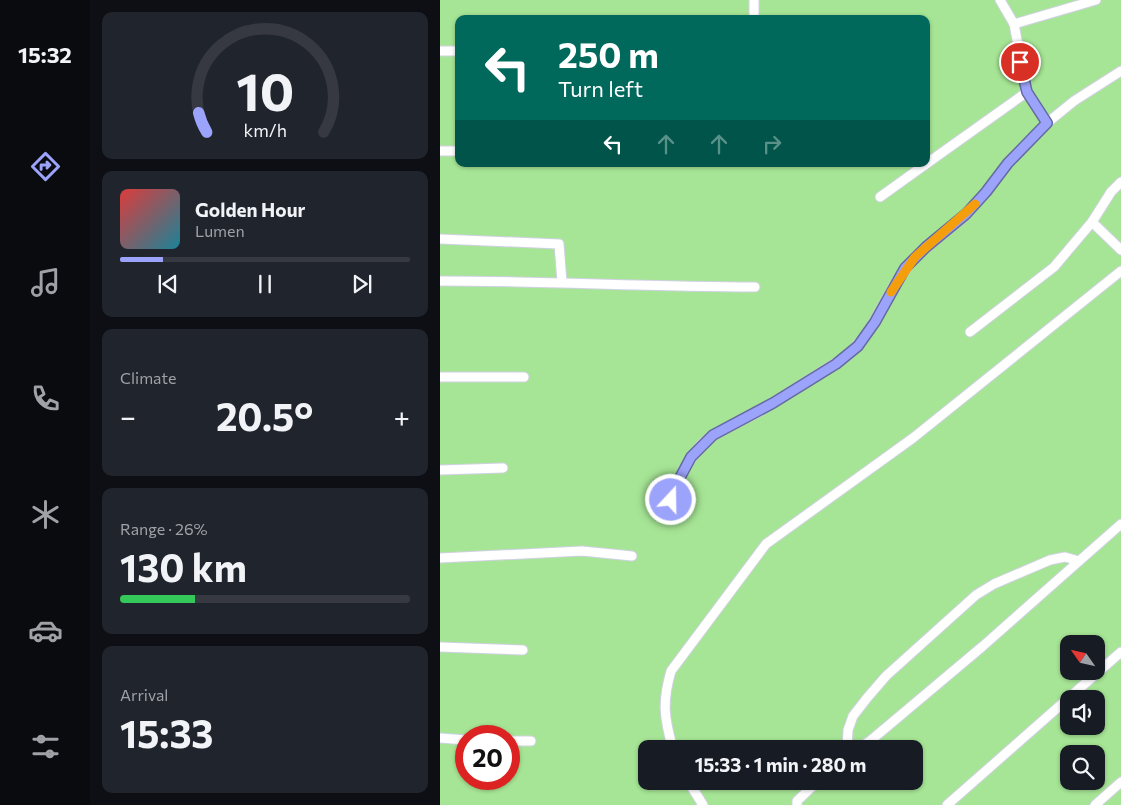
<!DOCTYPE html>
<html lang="en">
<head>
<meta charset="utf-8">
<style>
  :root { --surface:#171b24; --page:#20242c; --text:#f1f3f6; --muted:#9ea1a6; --line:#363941; --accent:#9ca3fa }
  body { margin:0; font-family:Commissioner,sans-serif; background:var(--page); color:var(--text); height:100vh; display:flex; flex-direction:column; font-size:19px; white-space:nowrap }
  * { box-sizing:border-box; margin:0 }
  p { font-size:16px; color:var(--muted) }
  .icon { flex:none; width:28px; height:28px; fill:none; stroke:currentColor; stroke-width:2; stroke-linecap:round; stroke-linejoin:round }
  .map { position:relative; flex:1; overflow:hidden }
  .details { display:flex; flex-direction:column; gap:12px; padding:12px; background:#0d0f14; width:350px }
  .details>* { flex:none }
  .guide { position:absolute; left:15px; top:15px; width:475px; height:152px; border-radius:10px; box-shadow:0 1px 4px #0004; background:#00695c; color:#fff; overflow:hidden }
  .needle { width:32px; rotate:304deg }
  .fabs { position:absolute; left:620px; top:635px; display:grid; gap:10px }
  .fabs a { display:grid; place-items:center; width:45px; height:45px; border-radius:10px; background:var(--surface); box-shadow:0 1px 4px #0004; font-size:25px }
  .speed { position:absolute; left:15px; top:725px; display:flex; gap:10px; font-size:25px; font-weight:700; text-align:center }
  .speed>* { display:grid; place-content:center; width:65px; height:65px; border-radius:50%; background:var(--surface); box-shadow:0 1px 4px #0004; line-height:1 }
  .speed .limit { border:8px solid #d22; background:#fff; color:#111 }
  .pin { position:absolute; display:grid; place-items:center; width:42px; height:42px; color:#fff; margin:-21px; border:2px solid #fff; border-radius:50%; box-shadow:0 1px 5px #0007 }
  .me { position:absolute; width:55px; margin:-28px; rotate:21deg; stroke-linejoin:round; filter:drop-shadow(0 0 4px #0008) }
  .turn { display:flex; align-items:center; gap:18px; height:105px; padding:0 20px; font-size:22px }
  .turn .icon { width:65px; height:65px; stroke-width:2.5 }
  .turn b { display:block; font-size:35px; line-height:42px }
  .lanes { display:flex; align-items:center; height:48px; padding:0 20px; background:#0003; justify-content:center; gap:25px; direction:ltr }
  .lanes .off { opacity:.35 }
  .big { font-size:38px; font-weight:700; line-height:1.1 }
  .details .card { flex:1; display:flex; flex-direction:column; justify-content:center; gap:8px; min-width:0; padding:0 18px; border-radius:10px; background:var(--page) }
  .details .dial { align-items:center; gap:0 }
  .dial svg { height:130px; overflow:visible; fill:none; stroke:var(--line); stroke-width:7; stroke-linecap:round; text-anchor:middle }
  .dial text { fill:var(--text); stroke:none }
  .song { display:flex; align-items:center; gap:15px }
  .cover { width:60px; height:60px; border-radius:8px; background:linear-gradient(135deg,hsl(0 70% 55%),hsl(190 70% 35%)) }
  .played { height:5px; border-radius:2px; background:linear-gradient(90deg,var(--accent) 15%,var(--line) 15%) }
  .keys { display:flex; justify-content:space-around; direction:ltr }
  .heat { display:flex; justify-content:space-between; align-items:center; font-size:28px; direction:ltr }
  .charge { height:8px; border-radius:4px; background:linear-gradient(90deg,#34c759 26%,var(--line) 0) }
  .trip { position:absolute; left:198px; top:740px; width:285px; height:50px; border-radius:10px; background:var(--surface); box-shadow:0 1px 4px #0004; font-weight:700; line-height:50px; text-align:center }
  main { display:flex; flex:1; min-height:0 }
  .dock { display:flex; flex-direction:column; width:90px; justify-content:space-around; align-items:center; background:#090b0e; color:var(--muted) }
  .dock .icon { width:35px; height:35px }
  .dock .active { color:var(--accent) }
  .dock b { font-size:22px; color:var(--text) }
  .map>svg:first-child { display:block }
  .green { fill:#a6e595; fill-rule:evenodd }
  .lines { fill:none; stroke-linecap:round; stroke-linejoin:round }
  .lane-casing { stroke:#d0d1e3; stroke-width:11 }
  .lane { stroke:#fff; stroke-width:9 }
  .route-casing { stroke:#656aa2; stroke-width:12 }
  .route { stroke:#9ca3fa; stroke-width:9 }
  .slow { stroke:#f59e0b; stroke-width:9 }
</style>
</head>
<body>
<main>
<nav class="dock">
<b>15:32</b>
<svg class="icon active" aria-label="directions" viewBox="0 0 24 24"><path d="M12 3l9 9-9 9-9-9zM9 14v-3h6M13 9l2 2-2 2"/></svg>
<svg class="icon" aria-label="music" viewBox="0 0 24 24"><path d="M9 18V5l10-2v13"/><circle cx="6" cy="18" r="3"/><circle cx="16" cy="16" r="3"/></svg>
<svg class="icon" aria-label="phone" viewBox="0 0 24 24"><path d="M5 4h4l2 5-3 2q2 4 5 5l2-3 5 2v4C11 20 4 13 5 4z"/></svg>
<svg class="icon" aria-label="climate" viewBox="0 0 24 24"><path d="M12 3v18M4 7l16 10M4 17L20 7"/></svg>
<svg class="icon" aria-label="car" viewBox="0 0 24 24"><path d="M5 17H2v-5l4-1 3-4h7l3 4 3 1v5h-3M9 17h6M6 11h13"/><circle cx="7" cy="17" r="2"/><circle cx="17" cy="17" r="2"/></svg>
<svg class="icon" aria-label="filters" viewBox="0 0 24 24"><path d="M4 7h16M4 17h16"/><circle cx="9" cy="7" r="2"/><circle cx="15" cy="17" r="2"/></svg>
</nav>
<section class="details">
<div class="card dial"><svg viewBox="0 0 100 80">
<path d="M14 69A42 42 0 1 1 86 69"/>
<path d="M14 69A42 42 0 0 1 9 57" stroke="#9ca3fa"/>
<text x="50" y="56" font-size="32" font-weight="700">10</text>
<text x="50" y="72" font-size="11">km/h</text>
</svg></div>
<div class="card">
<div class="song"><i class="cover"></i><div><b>Golden Hour</b><p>Lumen</p></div></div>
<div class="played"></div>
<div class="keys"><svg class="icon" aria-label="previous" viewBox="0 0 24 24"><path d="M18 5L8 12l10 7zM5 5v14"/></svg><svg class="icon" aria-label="pause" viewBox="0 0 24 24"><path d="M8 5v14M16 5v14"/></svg><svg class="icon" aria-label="next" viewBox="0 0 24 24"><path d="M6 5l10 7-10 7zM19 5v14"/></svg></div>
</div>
<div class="card"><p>Climate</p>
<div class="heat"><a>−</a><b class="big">20.5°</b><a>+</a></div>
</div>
<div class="card"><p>Range · 26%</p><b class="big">130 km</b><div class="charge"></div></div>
<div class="card"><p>Arrival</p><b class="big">15:33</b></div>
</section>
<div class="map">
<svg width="681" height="805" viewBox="0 0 681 805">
  <rect width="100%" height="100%" fill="#ece7db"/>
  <!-- green -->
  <path class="green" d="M0,0H681V805H0ZM19,19H486V164H19ZM629,644H656V671H629ZM629,699H656V726H629ZM26,736H69V779H26ZM206,749H474V781H206ZM629,754H656V781H629Z"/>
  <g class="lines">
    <defs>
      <g id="lane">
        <polyline points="560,0 574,24 587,92 607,123"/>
        <polyline points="314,19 314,0"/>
        <polyline points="574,24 656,0"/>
        <polyline points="0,51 19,51"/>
        <polyline points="0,151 19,151"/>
        <polyline points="486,164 587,92"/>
        <polyline points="440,197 486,164"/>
        <polyline points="652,222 681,250"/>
        <polyline points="0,239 119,244 122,282"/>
        <path d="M0,281C105,281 210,287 315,287"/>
        <polyline points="530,332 614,267 652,222 671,192 681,182"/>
        <polyline points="0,377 84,377"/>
        <polyline points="0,470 63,468"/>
        <polyline points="231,500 243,470 261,445 273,435 320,411 407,356 427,334 455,284 475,257 526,215 546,192 568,163 607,123 634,101 681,71"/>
        <polyline points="0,558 142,551 192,556"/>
        <polyline points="0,647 83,650"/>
        <polyline points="0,738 26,740"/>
        <polyline points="69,741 91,741"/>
        <path d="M233,749C224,718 222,702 231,671L326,544L473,438L681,271"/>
        <polyline points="407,749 408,730 413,716 427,698 446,676 536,595 554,584 610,560 625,557 639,561"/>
        <polyline points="417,749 430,741 543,646 681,524"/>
        <polyline points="248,781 263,805"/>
        <polyline points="357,805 357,801 378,781"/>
        <polyline points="507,805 681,652"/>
        <polyline points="655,805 681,782"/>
      </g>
    </defs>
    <!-- lane casing -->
    <use href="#lane" class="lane-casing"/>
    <!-- lane -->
    <use href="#lane" class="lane"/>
  </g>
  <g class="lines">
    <defs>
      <polyline id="route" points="231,500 236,485 251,457 273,435 333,403 396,364 418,346 435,322 465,268 486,247 526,214 546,192 568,163 607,123 587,92 580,62"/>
    </defs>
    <!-- route casing -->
    <use href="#route" class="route-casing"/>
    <!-- route -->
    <use href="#route" class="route"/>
    <!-- slow -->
    <polyline class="slow" points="451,292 475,257 535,204"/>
  </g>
</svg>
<div class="fabs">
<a><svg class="needle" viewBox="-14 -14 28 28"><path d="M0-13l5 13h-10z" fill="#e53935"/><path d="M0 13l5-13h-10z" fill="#9ea1a6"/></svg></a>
<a><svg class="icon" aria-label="sound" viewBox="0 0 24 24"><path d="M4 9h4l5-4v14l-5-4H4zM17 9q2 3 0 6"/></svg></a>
<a><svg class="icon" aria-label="search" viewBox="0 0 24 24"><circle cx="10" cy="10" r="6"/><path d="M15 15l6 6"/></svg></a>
</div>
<div class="speed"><div class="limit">20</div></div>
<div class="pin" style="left:580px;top:62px;background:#d93025"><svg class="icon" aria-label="arrive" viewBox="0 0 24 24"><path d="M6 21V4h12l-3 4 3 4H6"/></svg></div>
<svg class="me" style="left:231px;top:500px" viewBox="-20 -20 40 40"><circle r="17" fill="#9ca3fa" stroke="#fff" stroke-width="3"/><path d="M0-11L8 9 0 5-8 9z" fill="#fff"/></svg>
<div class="trip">15:33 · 1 min · 280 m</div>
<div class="guide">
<div class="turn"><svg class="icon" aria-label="left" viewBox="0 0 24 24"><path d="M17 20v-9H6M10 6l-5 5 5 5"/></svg><div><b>250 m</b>Turn left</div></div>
<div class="lanes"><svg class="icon" aria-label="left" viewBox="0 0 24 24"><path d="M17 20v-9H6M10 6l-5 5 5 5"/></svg><svg class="icon off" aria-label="ahead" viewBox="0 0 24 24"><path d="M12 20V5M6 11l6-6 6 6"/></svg><svg class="icon off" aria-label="ahead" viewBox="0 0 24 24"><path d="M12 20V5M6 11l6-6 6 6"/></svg><svg class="icon off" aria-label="right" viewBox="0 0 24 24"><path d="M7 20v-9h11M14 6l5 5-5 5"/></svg></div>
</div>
</div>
</main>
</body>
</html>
